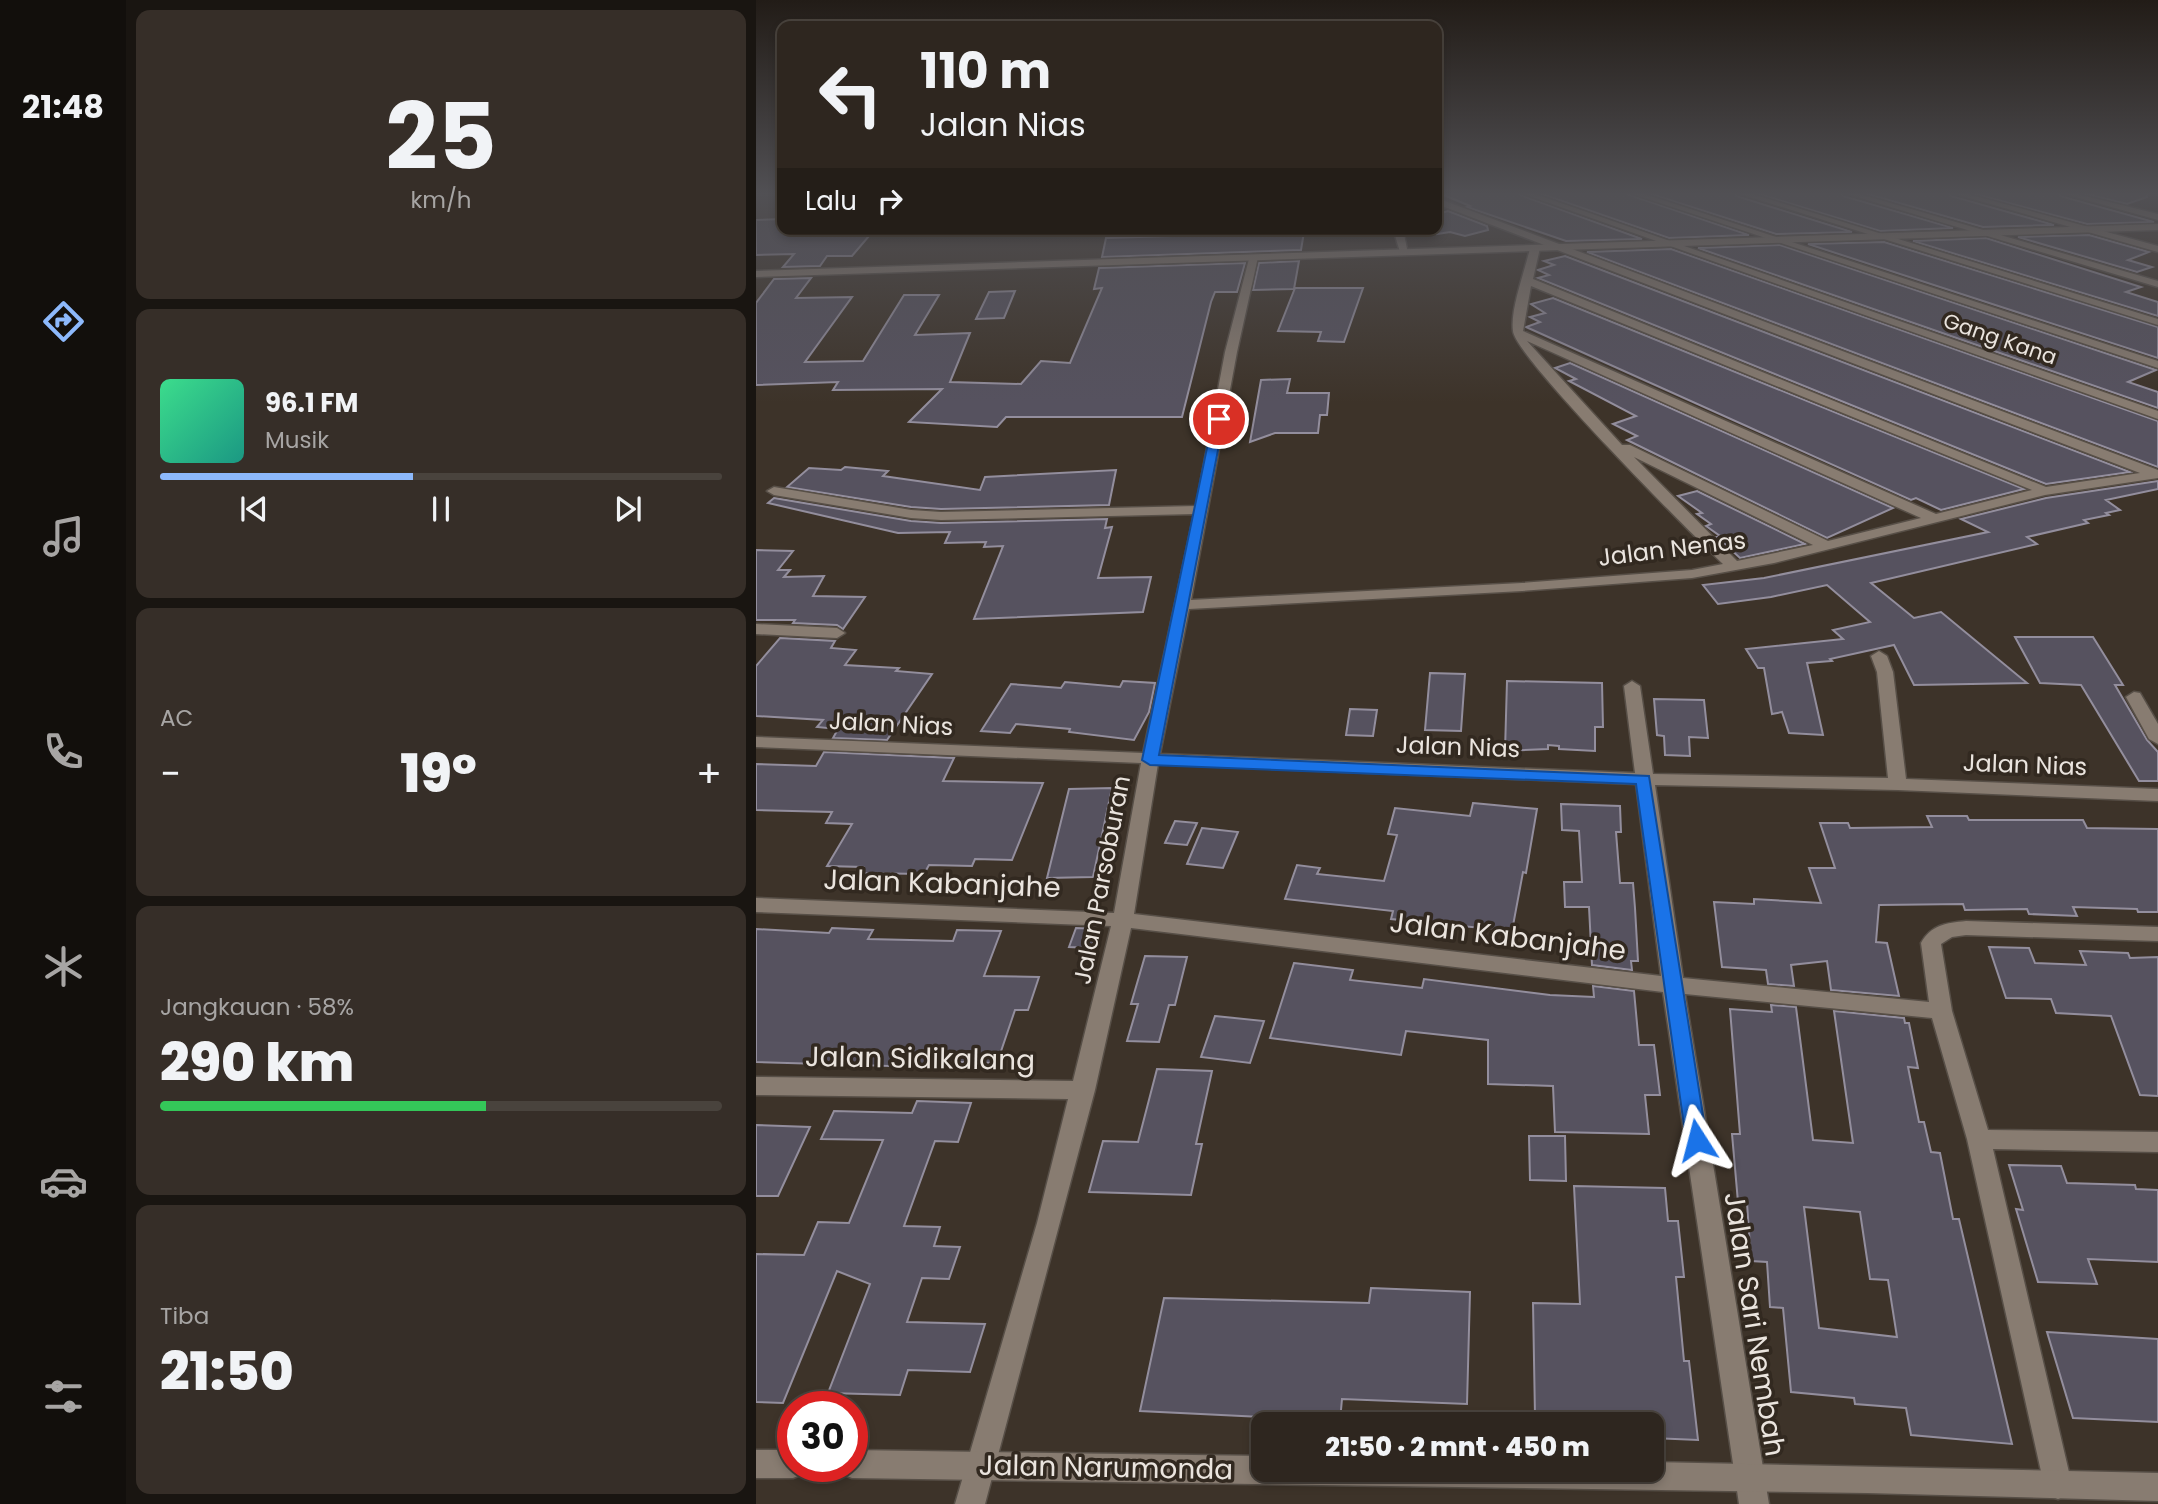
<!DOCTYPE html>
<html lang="id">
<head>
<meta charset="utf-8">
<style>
  :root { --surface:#2e261f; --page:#362e28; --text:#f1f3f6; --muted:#a7a5a4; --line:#49433d; --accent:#8db9fc }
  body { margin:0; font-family:Poppins,sans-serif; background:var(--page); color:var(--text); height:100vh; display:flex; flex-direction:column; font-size:26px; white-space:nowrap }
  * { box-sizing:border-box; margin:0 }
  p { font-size:23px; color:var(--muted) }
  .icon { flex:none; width:38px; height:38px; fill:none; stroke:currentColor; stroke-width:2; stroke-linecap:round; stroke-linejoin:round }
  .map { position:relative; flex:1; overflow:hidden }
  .sheet { display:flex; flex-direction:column; gap:10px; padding:10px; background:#191511; width:630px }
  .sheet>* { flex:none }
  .top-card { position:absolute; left:21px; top:21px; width:665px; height:214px; border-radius:14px; box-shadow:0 4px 10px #0003,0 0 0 2px var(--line); background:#2e261f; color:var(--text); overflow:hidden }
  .speed { position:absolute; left:21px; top:1391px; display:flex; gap:14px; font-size:35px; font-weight:700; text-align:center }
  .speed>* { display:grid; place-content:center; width:91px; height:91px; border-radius:50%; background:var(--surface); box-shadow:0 4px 10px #0003,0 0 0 2px var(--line); line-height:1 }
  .speed .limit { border:10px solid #d22; background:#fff; color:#111 }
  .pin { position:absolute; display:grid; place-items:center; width:60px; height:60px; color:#fff; margin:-30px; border:4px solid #fff; border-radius:50%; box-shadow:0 2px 7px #0007 }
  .me { position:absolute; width:77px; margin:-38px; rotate:351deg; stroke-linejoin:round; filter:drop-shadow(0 0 5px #0008) }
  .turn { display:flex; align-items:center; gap:24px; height:147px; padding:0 28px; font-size:32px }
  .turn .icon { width:91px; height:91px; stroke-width:2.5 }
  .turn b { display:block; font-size:49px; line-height:60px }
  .then { display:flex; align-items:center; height:66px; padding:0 28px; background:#0003; gap:14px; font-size:26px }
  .big { font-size:52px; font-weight:800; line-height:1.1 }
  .sheet .card { flex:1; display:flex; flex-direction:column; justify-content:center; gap:10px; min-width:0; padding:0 24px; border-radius:14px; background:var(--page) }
  .sheet .dial { align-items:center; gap:0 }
  .dial b { font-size:91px; line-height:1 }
  .song { display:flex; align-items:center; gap:21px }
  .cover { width:84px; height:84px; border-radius:10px; background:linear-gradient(135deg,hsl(150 70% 55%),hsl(170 70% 35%)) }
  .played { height:7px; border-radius:4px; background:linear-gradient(90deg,var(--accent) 45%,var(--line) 45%) }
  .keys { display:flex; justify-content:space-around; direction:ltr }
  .heat { display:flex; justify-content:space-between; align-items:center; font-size:38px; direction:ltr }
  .charge { height:10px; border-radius:5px; background:linear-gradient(90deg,#34c759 58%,var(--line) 0) }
  .trip { position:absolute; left:495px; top:1412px; width:413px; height:70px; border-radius:14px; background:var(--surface); box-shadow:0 4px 10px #0003,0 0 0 2px var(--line); font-weight:800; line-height:70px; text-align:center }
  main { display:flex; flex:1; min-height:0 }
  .tabs { display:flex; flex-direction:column; width:126px; justify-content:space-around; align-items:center; background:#120f0c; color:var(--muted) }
  .tabs .icon { width:49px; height:49px }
  .tabs .current { color:var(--accent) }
  .tabs b { font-size:32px; color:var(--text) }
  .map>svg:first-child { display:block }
  .building { fill:#56525f; stroke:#938e9d; stroke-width:2; fill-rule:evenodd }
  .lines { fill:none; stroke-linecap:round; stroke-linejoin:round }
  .minor-casing { stroke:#574f47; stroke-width:3 }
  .tertiary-casing { stroke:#574f47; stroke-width:3 }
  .minor { fill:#887c71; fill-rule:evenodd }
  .tertiary { fill:#887c71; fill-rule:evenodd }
  .route { fill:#1a73e8; stroke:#114b97; stroke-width:2 }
  .labels { text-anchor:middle; stroke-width:7; stroke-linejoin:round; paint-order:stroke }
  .far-street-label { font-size:21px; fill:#eae4de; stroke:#322920 }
  .street-label { font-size:24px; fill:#eae4de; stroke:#322920 }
  .near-street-label { font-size:28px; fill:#eae4de; stroke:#322920 }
</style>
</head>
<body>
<main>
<nav class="tabs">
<b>21:48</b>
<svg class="icon current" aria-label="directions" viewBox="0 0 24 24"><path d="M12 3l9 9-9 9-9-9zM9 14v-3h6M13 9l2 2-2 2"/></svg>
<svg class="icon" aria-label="music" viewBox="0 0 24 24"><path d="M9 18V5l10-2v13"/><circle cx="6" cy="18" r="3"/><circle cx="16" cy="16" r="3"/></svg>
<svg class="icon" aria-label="phone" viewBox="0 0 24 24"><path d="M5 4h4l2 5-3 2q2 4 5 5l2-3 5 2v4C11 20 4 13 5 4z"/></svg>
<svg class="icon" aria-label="climate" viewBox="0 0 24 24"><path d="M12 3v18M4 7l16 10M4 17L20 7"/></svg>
<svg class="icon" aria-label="car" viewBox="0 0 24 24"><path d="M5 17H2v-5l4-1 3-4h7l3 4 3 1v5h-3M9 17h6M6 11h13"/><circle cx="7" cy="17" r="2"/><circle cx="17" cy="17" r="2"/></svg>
<svg class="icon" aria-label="filters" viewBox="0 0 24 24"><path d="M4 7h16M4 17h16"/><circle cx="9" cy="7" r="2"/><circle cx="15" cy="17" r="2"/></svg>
</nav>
<section class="sheet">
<div class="card dial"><b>25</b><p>km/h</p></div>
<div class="card">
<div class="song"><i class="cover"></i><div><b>96.1 FM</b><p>Musik</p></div></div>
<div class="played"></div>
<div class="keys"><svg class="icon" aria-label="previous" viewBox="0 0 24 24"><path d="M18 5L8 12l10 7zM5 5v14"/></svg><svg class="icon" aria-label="pause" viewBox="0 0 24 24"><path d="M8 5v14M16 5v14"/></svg><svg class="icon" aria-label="next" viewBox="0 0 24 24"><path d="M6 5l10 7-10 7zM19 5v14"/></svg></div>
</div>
<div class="card"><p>AC</p>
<div class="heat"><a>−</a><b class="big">19°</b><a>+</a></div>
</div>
<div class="card"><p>Jangkauan · 58%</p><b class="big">290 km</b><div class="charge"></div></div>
<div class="card"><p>Tiba</p><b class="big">21:50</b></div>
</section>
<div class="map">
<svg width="1402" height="1504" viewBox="0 0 1402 1504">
  <rect width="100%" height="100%" fill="#3d3329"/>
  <!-- building -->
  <g class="building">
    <polygon points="683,193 762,193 764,195 886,239 810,241 711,207 714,206"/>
    <polygon points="783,193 871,193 873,195 993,235 913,238"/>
    <polygon points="892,193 978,193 980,196 1096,232 1020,234"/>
    <polygon points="1000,193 1085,193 1087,196 1197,228 1124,231"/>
    <polygon points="1108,193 1193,193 1195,196 1298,225 1227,227"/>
    <polygon points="1216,193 1302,193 1304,196 1398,222 1331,224"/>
    <polygon points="1326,193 1391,193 1391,197 1371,204"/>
    <polygon points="692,211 731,226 732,230 709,236 694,232 681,234 681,214"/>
    <polygon points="26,219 26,229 119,229 96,256 71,256 64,266 27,267 38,254 0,255 0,220"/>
    <polygon points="548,232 545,250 346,257 350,238"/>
    <polygon points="1333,235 1393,252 1372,260 1396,267 1381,272 1262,237"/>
    <polygon points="1230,238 1385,287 1370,292 1402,302 1402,316 1157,241"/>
    <polygon points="1128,242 1402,327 1402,358 1052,244"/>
    <polygon points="1024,245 1400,370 1372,382 1402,392 1402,408 942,248"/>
    <polygon points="915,249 1402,421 1402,467 831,252"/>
    <polygon points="809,256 1374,472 1290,484 782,278 793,275 782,270 798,265 788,261"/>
    <polygon points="543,261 538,289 497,290 503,263"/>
    <polygon points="489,263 481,292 459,292 455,302 426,417 250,417 241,427 153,422 186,389 77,390 82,382 0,385 0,303 18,279 55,278 40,298 96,297 49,362 107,361 148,295 183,295 159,335 214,333 194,382 265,384 285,361 314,363 346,288 338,289 343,268"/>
    <polygon points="539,288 607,288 588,342 562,341 565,332 522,331"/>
    <polygon points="259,291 248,318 220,319 233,292"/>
    <polygon points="797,298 1268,489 1185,510 1160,498 1155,500 770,327 784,322 774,317 789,313 775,304"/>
    <polygon points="814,363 1137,508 1071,538 871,440 881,436 857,424 880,416 813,381 820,379 799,368"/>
    <polygon points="534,379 531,393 573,393 571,415 564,415 562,433 519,433 494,442 505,380"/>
    <polygon points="89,467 132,471 127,476 224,490 229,477 360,470 353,505 185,509 155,507 31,487 53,468 85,470"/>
    <polygon points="1402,481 1402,489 1350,500 1364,510 1350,513 1353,515 1328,520 1332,523 1271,537 1281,544 1115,583 1158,618 1185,612 1271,683 1158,685 1138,645 1074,659 1076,661 1051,663 1067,735 1033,733 1026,712 1016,714 1008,668 1002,668 990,649 1087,639 1077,630 1114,622 1071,585 1015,597 962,604 947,585 1008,578 1232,532 1205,519 1290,498"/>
    <polygon points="941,491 1049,544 984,558 961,537 964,536 950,526 955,524 941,514 946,513 922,496"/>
    <polygon points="18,498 155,521 185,523 351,519 349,528 356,527 342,578 395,577 387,612 218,619 247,546 228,547 230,542 189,543 194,532 142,533 12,503"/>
    <polygon points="0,550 37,551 22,570 34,570 28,577 68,576 57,596 109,597 87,629 81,625 37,623 39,620 0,620"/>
    <polygon points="1259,637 1337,637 1367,685 1359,685 1391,740 1402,752 1402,781 1383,781 1325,685 1284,683"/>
    <polygon points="24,638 79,641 75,648 100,650 89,665 143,668 140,671 176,674 131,740 77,738 82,729 61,727 67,720 0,716 0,666"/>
    <polygon points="674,673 709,674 705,731 669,730"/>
    <polygon points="367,681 399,683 393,712 378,740 313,732 314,729 260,724 254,733 225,731 255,684 305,688 309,682 364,687"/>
    <polygon points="751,681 846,683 847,727 839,727 839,751 803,749 803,746 792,745 792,749 749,751"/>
    <polygon points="898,699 948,700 952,738 933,737 934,756 909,755 908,736 901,735"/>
    <polygon points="594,709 621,710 617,736 590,735"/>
    <polygon points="68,752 198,758 187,781 287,783 256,860 219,859 216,866 173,865 168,874 103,873 107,867 71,866 96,824 70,823 76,812 0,810 0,764 60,766"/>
    <polygon points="356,788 337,877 291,878 313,789"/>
    <polygon points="717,803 781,809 770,873 767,872 756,931 635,919 637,911 529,899 541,865 564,868 561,874 628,881 641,835 632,834 639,808 714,816"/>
    <polygon points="805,804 864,806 865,832 860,832 864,883 877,883 879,908 882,961 875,961 876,970 836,965 833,907 809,907 808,882 826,882 823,831 806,830"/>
    <polygon points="1171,816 1211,816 1213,820 1327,820 1331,828 1402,829 1402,912 1382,912 1381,909 1317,907 1321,916 1273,914 1271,909 1209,910 1207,904 1123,905 1120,942 1131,943 1143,996 1075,990 1071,961 1035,965 1038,986 1012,984 1010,970 966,967 958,902 998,904 998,899 1065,903 1053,868 1079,868 1064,823 1092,823 1094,828 1176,827"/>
    <polygon points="419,821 441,823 431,845 409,843"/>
    <polygon points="446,828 482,832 467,868 431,864"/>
    <polygon points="76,928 117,930 112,939 197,941 201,930 245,931 228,976 283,977 272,1010 259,1010 241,1063 170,1061 168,1067 0,1062 0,929 73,933"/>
    <polygon points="320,928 342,929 335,948 313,947"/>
    <polygon points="1233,947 1273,948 1279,963 1330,965 1324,951 1372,953 1374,958 1402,957 1402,1096 1384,1095 1355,1016 1300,1013 1295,999 1250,998"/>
    <polygon points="389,956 431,957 419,1005 413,1005 403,1042 371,1041 382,1004 375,1004"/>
    <polygon points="538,963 597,970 594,980 666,988 668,979 794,995 838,997 837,986 878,991 883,1045 898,1045 904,1095 889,1095 893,1134 799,1132 797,1086 732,1084 732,1040 650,1031 645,1055 514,1038"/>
    <path d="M1015,1005L1040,1007L1057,1140L1097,1143L1078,1011L1148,1018L1149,1023H1153L1162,1068L1152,1067L1163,1122H1168L1175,1152L1184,1153L1197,1219H1203L1256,1444L1155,1435L1150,1408L1099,1404L1098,1398L1035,1392L1027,1308L1014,1307L1011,1262L995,1261L991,1203L982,1202L976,1134H984L974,1009L1016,1012ZM1048,1207L1104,1212L1114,1279L1132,1280L1141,1337L1063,1328Z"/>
    <polygon points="459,1016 508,1021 494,1063 445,1057"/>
    <polygon points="401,1069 456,1071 440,1144 446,1144 435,1195 333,1192 347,1141 382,1142"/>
    <polygon points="161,1101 215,1103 202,1142 179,1141 148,1226 184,1227 178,1246 204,1247 193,1279 166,1278 151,1322 229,1324 214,1372 152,1370 144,1395 72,1393 114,1284 81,1271 27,1403 0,1402 0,1254 48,1255 62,1222 93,1223 127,1140 65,1139 78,1111 156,1113"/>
    <polygon points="0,1125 54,1127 22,1196 0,1196"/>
    <polygon points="773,1136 809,1136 810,1181 774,1180"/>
    <polygon points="1253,1165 1305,1166 1311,1183 1379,1185 1380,1189 1402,1190 1402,1262 1332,1259 1341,1284 1282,1282 1260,1209 1267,1210"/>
    <polygon points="818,1186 909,1188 912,1221 922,1221 928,1277 920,1277 928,1361 933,1361 942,1440 896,1438 896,1424 854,1424 854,1419 779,1416 777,1303 824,1304"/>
    <polygon points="615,1288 714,1292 711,1404 586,1399 584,1421 384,1411 408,1298 613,1303"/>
    <polygon points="1291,1332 1402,1339 1402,1422 1317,1418"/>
  </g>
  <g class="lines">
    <defs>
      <g id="minor">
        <polygon points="765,193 776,193 1402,411 1402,419"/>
        <polygon points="874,193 885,193 1402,361 1402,368"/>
        <polygon points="981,193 993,193 1402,319 1402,325"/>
        <polygon points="1088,193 1100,193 1402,281 1402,287"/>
        <polygon points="1196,193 1208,193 1402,246 1402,252"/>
        <polygon points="1305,193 1317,193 1402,214 1402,220"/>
        <path d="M681,198L1402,470V478L1289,495L1018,563L936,578L766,591L433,609L404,754L879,773L868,686L876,681L884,686L897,774L1132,778L1121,672L1115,656L1123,651L1131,656L1137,672L1150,779L1402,789V801L1142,790L899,785L927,978L1173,1002L1165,943C1175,925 1190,923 1210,921L1402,927V941L1210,935L1196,937L1185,944L1196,1011L1232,1130L1402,1132V1152L1237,1149L1316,1485L1312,1495L1302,1499L1292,1495L1288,1485L1211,1139L1176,1018L929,994L1013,1504H983L907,992L375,928L339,1090L229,1504H199L281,1223L312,1099L0,1095V1077L317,1081L355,926L0,912V898L358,913L385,763L0,747V737L387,753L438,514L185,520L155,518L18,495L11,491L18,487L155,510L185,512L440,506L469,352L494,255L502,257L481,352L435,600L766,583L936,570L967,564C937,535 759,357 757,331C754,309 769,271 774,248L779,245L784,248L777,279L1290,487L1384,473L681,204ZM775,286L1276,490L1180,514L767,331ZM771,341L1165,518L1072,541L874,445H866ZM878,457L1057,545L981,561ZM402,764L880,784L905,976L378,914Z"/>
        <polygon points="637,229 647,229 652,254 644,252"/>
        <polygon points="0,624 81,628 89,633 81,638 0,634"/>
        <polygon points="1378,692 1384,693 1402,724 1402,744 1393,739 1370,697"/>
      </g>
      <g id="tertiary">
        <polygon points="1402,224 1402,230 0,277 0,271"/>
        <polygon points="0,1450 37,1450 37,1466 50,1466 47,1474 37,1478 0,1478"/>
        <polygon points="96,1450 508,1456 508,1470 896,1470 896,1462 1402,1473 1402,1501 1111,1493 96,1478 86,1474 83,1466 96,1466"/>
      </g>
    </defs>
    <!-- minor casing -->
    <use href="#minor" class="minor-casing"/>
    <!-- tertiary casing -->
    <use href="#tertiary" class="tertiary-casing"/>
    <!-- minor -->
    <use href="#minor" class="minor"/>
    <!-- tertiary -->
    <use href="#tertiary" class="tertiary"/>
  </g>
  <!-- sky -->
  <linearGradient id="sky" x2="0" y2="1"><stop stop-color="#221c17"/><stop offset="0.48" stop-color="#515054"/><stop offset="1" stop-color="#515054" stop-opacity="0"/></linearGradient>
  <rect width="1402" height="403" fill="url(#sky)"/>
  <!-- route -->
  <polygon class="route" points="463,416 468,419 403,755 893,776 951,1140 948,1146 941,1149 933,1146 930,1140 880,784 394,765 386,760 457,419"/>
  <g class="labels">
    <!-- far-street labels -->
    <g class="far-street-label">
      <text transform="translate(1244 339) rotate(19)" y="7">Gang Kana</text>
    </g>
    <!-- street labels -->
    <g class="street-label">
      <text transform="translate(916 549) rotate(-7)" y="8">Jalan Nenas</text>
      <text transform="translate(135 724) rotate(3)" y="8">Jalan Nias</text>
      <text transform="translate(702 747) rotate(2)" y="8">Jalan Nias</text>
      <text transform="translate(1269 765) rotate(2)" y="8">Jalan Nias</text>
      <text transform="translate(346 880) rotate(-79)" y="8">Jalan Parsoburan</text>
    </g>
    <!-- near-street labels -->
    <g class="near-street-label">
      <text transform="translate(186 883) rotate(2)" y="10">Jalan Kabanjahe</text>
      <text transform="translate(752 936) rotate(7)" y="10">Jalan Kabanjahe</text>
      <text transform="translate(164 1058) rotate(1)" y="10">Jalan Sidikalang</text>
      <text transform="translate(999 1324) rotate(81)" y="10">Jalan Sari Nembah</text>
      <text transform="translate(350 1467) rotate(1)" y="10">Jalan Narumonda</text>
    </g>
  </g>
</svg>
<div class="speed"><div class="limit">30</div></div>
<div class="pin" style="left:463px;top:419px;background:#d93025"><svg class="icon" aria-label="arrive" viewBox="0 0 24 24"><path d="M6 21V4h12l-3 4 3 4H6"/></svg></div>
<svg class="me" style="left:941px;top:1140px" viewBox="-20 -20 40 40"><path d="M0-17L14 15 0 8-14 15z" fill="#1a73e8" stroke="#fff" stroke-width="4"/></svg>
<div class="trip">21:50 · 2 mnt · 450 m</div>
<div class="top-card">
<div class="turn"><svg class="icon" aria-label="left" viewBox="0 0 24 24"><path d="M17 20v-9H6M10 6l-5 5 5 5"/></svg><div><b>110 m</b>Jalan Nias</div></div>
<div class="then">Lalu<svg class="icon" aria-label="right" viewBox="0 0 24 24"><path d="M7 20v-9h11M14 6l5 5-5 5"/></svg></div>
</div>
</div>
</main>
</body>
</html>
